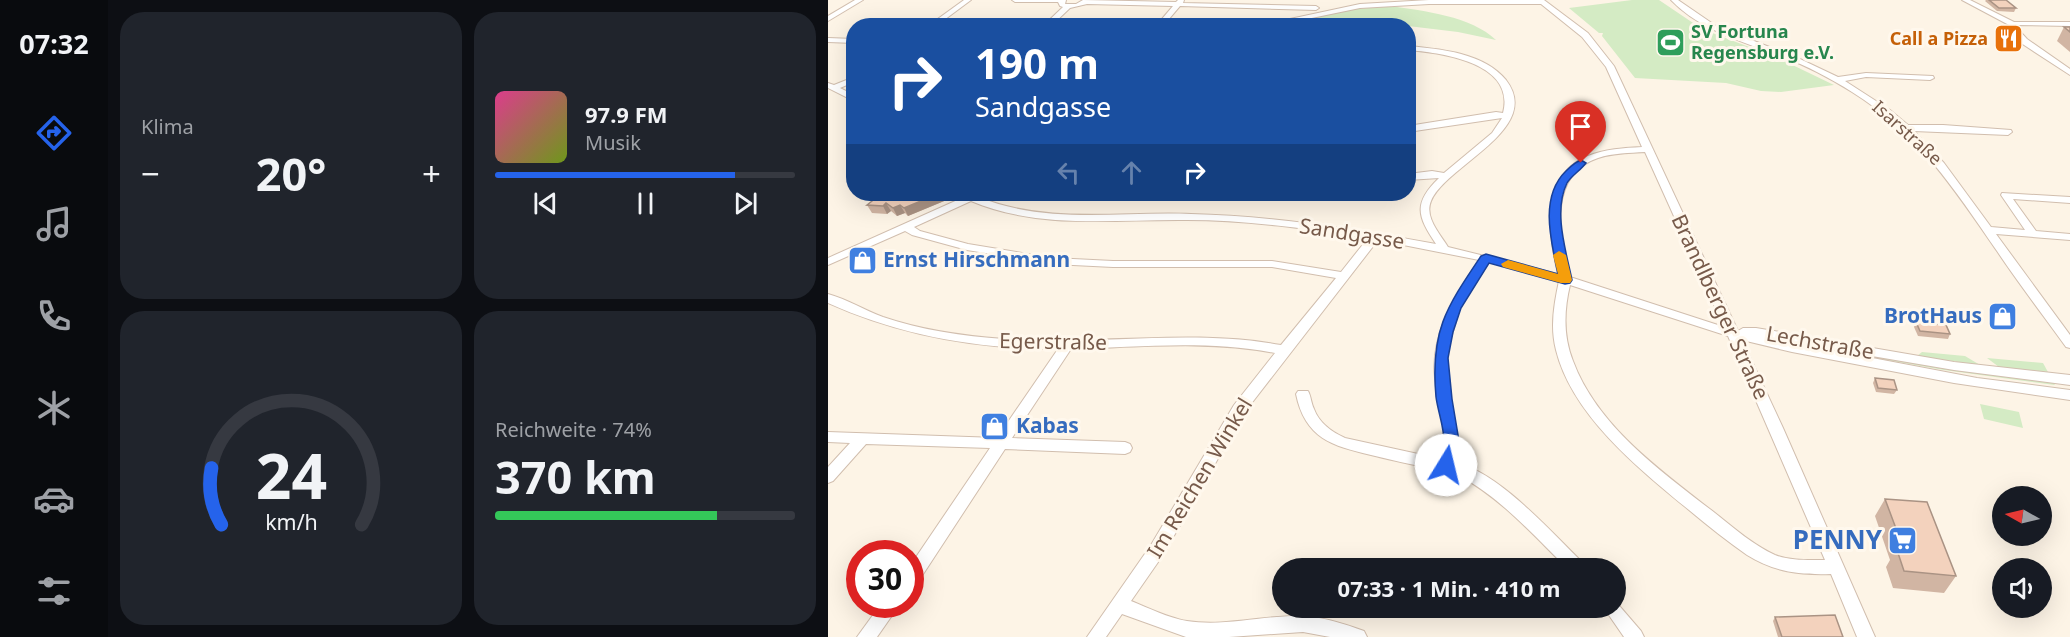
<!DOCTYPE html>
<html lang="de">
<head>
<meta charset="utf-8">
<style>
  :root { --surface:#171b24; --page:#20242c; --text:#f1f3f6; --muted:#9ea1a6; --line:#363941; --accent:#2563eb }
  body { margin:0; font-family:"Noto Sans",sans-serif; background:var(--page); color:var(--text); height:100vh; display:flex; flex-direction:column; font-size:22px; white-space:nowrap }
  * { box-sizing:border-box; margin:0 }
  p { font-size:20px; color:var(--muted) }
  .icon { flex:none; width:33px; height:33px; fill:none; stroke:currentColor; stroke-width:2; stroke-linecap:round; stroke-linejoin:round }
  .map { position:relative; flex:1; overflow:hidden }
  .side { display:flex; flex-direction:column; gap:12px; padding:12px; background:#0d0f14; width:720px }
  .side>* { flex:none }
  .guide { position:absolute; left:18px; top:18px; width:570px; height:183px; border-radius:24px; box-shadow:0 6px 24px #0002; background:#1a4fa0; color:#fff; overflow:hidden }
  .needle { width:39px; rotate:278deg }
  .controls { position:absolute; left:1164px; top:486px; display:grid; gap:12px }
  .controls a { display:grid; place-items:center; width:60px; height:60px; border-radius:50%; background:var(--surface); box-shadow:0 6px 24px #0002; font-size:30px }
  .speed { position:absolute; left:18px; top:540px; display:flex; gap:12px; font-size:30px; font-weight:700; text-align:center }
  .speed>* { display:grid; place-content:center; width:78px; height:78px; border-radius:50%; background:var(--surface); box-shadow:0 6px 24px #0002; line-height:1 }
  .speed .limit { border:9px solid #d22; background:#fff; color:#111 }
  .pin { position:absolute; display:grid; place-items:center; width:51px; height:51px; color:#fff; margin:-62px -26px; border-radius:50% 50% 50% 0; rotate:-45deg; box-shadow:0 0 6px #0007 }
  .pin .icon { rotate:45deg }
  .me { position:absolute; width:66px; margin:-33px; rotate:9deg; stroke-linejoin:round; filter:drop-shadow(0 0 4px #0008) }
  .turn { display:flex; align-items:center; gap:21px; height:126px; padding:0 30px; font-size:27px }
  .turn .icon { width:78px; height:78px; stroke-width:2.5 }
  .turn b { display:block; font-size:42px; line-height:51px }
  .lanes { display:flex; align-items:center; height:57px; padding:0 30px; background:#0003; justify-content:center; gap:30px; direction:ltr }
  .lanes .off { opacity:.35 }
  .big { font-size:45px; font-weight:700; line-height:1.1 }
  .side .widget { flex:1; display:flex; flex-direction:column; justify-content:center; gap:9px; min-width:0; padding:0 21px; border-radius:24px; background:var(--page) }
  .side .dial { align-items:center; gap:0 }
  .dial svg { height:156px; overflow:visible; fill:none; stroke:var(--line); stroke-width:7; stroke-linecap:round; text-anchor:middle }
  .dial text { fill:var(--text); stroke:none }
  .song { display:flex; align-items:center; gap:18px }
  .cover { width:72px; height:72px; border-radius:9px; background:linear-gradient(135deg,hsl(330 70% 55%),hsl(80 70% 35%)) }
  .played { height:6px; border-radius:3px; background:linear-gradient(90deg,var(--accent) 80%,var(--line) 80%) }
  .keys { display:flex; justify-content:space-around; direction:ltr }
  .heat { display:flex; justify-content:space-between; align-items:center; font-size:33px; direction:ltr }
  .charge { height:9px; border-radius:4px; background:linear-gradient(90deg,#34c759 74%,var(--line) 0) }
  .side .tiles { flex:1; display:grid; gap:12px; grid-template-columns:repeat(2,1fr) }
  .trip { position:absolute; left:444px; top:558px; width:354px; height:60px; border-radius:30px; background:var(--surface); box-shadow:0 6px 24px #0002; font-weight:700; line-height:60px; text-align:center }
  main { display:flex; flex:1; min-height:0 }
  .menu { display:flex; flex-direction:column; width:108px; justify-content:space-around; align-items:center; background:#090b0e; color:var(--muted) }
  .menu .icon { width:42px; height:42px }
  .menu .on { color:var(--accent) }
  .menu b { font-size:27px; color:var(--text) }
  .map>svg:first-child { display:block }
  .green { fill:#d4ebc4 }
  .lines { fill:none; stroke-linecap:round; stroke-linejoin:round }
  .minor-casing { stroke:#d1beae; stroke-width:2 }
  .minor { fill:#fff; fill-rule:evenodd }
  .wall { fill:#d1b5a3 }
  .shaded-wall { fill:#aa9384 }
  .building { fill:#f3d2bd; stroke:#aa9384; stroke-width:1.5 }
  .route { fill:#2563eb; stroke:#184099; stroke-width:1.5 }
  .slow { fill:#f59e0b }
  .labels { text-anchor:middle; stroke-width:6; stroke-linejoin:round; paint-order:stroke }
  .far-leisure-label { font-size:18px; font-weight:bold; fill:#27864d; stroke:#fff8ed; text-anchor:start }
  .far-food-label { font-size:18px; font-weight:bold; fill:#c56008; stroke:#fff8ed; text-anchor:end }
  .far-street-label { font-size:18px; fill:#775a4a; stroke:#fff8ed }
  .street-label { font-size:21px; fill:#775a4a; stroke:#fff8ed }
  .shop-label { font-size:21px; font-weight:bold; fill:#366cbe; stroke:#fff8ed; text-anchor:start }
  .near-shop-label { font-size:26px; font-weight:bold; fill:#366cbe; stroke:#fff8ed; text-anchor:end }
</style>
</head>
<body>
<main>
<nav class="menu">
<b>07:32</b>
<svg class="icon on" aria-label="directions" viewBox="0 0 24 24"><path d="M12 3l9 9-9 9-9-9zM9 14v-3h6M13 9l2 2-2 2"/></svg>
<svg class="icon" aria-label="music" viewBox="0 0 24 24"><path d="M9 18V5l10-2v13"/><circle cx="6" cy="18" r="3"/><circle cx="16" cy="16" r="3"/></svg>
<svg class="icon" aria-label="phone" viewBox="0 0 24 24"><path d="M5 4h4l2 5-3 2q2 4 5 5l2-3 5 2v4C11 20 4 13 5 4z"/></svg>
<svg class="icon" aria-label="climate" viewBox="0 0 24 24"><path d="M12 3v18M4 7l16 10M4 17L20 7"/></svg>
<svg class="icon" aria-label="car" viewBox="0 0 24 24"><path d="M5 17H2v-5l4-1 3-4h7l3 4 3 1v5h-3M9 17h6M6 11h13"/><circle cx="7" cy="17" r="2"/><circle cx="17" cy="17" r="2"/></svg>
<svg class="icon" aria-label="filters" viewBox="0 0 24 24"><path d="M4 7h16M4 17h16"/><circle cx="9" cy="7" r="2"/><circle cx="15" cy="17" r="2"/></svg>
</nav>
<section class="side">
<div class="tiles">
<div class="widget"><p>Klima</p>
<div class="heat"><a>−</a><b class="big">20°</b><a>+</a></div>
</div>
<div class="widget">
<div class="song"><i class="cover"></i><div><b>97.9 FM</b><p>Musik</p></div></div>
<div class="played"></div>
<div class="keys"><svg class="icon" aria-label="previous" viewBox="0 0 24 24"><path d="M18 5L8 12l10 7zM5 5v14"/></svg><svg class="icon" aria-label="pause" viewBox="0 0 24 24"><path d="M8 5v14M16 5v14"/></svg><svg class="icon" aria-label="next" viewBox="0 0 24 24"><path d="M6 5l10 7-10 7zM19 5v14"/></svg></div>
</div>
<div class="widget dial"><svg viewBox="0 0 100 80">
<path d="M14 69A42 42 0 1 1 86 69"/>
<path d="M14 69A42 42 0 0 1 9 40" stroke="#2563eb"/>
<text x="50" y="56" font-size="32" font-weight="700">24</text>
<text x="50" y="72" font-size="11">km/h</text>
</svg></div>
<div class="widget"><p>Reichweite · 74%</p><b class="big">370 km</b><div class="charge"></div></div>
</div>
</section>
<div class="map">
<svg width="1242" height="637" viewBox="0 0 1242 637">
  <rect width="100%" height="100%" fill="#fdf4e6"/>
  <!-- green -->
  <g class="green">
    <polygon points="804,0 831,0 874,29 950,58 1006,85 953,92 933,91 898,83 807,78 774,36 775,33 771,33 741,8"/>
    <path d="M563,6C596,11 643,16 668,40L630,32L580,26H440L518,10Z"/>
    <polygon points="1001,350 1225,382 1227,385 1116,370"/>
    <polygon points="1094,352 1137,356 1152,365 1089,356"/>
    <polygon points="1159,358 1215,363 1220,372 1171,367"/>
    <polygon points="1152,404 1191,412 1195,428 1156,419"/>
  </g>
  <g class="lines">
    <defs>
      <g id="minor">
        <polygon points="27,0 35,0 0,21 0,16"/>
        <polygon points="136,0 143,0 108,26 100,26"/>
        <polygon points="184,0 238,0 237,4 248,4 255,0 348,2 350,0 356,0 355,3 488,6 491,8 488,10 352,6 335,26 328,26 345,6 259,4 242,8 223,26 215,26 235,7 232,6 230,2 187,2"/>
        <path d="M601,0H716L760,33L786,66L910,331L915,328H928L1126,362L1242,375V385L1126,370L939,338L1149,378L1242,390V400L1126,383L964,352L914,340L955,428L1047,637H1029L1003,574C971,575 946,572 919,555C899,541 880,526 861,510C811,469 744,415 728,350C722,327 726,304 731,281L661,262L632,308L620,348L619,375L631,447L626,462C671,472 722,531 755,563L757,568H739C705,535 674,499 632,476C623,472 611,471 601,468C582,464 563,460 543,455C504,446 477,438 468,394L470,391H480C483,396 483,403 486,409C491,423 504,432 517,438L613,459C621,434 610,404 607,378C602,332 628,296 651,260L550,240L416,413L335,555L303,601C321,608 340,618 359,621C397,627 436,615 474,616C495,617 517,624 536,631L539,637H502L475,632L401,637H358L294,614L278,637H259L323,545L406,405L447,353C380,340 311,347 243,349L184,438L297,442L302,444L304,448L302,452L297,454L177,449L88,585L82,587V566L162,448L38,444L5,481L0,483V467L22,443L0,442V432L169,438L230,349C150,349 73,336 0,303V294C19,299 36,310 55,317C93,330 135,336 176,339C268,346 361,328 453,345L508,278L444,267H285L225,264L139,250L84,235L77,231L0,265V258L134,198L129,194H152L151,197C218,225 292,211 363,214C445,216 527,229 608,244C589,216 585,203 611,178L580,180V174L604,171L616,173L664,133L674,118L580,132V126L668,112L675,113C688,63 615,53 580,50V46C613,49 656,53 678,80C716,129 618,165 603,201C596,217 612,234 620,247L730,274C720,233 712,175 760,156C777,149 796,148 814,147L778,67L754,37L713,4H601L532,8L445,26H429L532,4ZM817,152L896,327L742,277C731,237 719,175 770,158C785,153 801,153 817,152ZM143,201C211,230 286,219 359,220C419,220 481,229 540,238L513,272L444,261H285L225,258L140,244L92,231L86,227ZM742,285L900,336L997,560C980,560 962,561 947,555C925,545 906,528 887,513C834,472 769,426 745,361C735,336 736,310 742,285Z"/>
        <path d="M843,0H850L888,26L972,59L1010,77L1038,73L1105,76L1106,78L1102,80L1038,77L1017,81L1062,110L1080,125H1115L1183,130L1184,132L1180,135L1086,131L1116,163L1163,227L1197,230L1173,195L1174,193L1242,197V203L1185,199L1208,231L1242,234V240L1168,234L1242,335V348L1238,347C1215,315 1191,284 1169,251C1125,187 1091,134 1024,92C1002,78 979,66 955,57C916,42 873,31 843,0Z"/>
        <polygon points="1134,0 1142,0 1186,22 1242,22 1242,26 1189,25 1188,27 1199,39 1242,69 1242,75 1193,43 1180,27 1181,25"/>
        <polygon points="0,38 26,39 26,43 0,42"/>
        <polygon points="26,77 26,82 12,88 26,95 26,101 0,88 0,83 6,85"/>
        <polygon points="788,602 813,631 816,637 796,637 776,608 788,608"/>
        <polygon points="53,604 72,604 49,637 29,637"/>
      </g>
    </defs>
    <!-- minor casing -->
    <use href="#minor" class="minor-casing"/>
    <!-- minor -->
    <use href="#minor" class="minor"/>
  </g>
  <!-- wall -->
  <g class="wall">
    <polygon points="1158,0 1178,0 1188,8 1186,12 1169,11 1157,1"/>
    <polygon points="1236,27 1242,27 1242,52 1229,41"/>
    <polygon points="53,194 119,194 121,199 80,216 77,213 69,216 63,211 59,214 44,213 39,205"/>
    <polygon points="1088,322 1122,334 1120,339 1090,336 1086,327"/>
    <polygon points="1047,378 1069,390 1066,394 1048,392 1045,383"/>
    <polygon points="1057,499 1128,576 1116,593 1065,588 1058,567 1062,560 1047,516"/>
    <polygon points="947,617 1015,637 950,637 945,621"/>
  </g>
  <!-- shaded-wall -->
  <g class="shaded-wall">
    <polygon points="110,194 119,194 121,199 80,216 76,208"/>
    <polygon points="58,203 63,211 59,214 55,206"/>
    <polygon points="72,205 77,213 69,216 65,208"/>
  </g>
  <!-- building -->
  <g class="building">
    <polygon points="1161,0 1178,0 1188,8 1171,8"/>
    <polygon points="1236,27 1242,27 1242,32"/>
    <polygon points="53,194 110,194 76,208 72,205 65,208 58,203 55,206 39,205"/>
    <polygon points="1088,322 1118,325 1122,334 1092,331"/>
    <polygon points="1047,378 1066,380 1069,390 1050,388"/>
    <polygon points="1057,499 1099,502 1128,576 1076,571 1069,550 1076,550"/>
    <polygon points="1007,615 1015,637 954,637 947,617"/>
  </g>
  <!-- route -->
  <path class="route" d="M753,160L758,163C753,170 743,176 739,183C725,211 738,251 744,280L742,283L737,284L661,263L633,308L625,332L620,358L624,399L632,447L624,470L618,472L612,470L610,465C612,460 615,453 616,448C618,432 610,413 608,397C602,331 618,308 653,256L658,254L730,274C723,241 711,197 738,171C743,166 747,162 753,160Z"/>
  <!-- slow -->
  <polygon class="slow" points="731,251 738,255 744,280 742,283 733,283 675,267 673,264 680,260 730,274 725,255"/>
  <!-- icons -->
  <defs>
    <symbol id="restaurant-square" viewBox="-11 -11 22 22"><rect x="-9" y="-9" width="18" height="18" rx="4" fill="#e8710a" stroke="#fff8ed"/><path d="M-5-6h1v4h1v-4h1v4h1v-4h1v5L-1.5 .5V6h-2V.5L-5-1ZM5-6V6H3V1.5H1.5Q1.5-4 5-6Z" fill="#fff"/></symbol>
    <symbol id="stadium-square" viewBox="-11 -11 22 22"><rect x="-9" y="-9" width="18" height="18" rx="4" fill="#2e9e5b" stroke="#fff8ed"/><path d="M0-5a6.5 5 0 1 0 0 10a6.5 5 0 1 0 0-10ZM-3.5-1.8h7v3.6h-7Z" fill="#fff"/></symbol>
    <symbol id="shop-square" viewBox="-11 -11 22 22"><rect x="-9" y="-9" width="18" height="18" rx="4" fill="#3f7fe0" stroke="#fff8ed"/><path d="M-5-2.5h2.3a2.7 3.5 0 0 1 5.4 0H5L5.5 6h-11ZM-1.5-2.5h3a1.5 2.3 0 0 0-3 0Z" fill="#fff"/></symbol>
    <symbol id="supermarket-square" viewBox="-11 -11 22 22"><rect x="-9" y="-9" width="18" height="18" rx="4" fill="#3f7fe0" stroke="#fff8ed"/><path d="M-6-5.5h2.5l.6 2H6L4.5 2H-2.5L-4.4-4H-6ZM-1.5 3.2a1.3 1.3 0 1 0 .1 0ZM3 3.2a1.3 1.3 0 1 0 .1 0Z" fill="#fff"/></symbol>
  </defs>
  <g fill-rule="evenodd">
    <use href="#restaurant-square" x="1164" y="22" width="33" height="33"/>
    <use href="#stadium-square" x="826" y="26" width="33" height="33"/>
    <use href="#shop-square" x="18" y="244" width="33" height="33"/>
    <use href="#shop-square" x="1158" y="300" width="33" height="33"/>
    <use href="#shop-square" x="150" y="410" width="33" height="33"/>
    <use href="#supermarket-square" x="1058" y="524" width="33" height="33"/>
  </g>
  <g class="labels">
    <!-- far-leisure labels -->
    <g class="far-leisure-label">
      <text x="863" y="38">SV Fortuna<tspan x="863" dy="21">Regensburg e.V.</tspan></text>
    </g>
    <!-- far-food labels -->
    <g class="far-food-label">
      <text x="1160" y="45">Call a Pizza</text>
    </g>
    <!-- far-street labels -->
    <g class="far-street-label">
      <text transform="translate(1079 133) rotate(42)" y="6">Isarstraße</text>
    </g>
    <!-- street labels -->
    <g class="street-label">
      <text transform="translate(524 234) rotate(9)" y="7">Sandgasse</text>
      <text transform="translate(892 307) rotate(65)" y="7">Brandlberger Straße</text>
      <text transform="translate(225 342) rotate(1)" y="7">Egerstraße</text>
      <text transform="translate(992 343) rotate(10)" y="7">Lechstraße</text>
      <text transform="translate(372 478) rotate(-59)" y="7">Im Reichen Winkel</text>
    </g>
    <!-- shop labels -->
    <g class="shop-label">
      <text x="55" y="267">Ernst Hirschmann</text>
      <text x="1154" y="323" text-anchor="end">BrotHaus</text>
      <text x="188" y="433">Kabas</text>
    </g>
    <!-- near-shop labels -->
    <g class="near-shop-label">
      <text x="1054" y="549">PENNY</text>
    </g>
  </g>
</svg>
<div class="controls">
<a><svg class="needle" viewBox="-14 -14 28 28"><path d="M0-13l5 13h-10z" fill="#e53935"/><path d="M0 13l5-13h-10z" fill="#9ea1a6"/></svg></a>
<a><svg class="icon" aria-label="sound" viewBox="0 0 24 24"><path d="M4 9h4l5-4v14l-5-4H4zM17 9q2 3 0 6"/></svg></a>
</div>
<div class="speed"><div class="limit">30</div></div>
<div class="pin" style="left:753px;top:163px;background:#d93025"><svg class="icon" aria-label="arrive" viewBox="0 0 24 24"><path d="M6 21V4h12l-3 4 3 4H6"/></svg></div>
<svg class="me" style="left:618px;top:465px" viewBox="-20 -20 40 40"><circle r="19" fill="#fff"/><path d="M0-13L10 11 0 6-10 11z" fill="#2563eb"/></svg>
<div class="trip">07:33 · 1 Min. · 410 m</div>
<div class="guide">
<div class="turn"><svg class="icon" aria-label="right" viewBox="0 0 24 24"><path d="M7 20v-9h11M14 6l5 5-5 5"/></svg><div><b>190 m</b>Sandgasse</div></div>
<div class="lanes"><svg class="icon off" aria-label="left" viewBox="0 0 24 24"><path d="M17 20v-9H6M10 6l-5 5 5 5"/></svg><svg class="icon off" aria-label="ahead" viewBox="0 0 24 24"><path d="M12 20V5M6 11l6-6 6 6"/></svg><svg class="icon" aria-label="right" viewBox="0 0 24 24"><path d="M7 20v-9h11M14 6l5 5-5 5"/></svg></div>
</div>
</div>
</main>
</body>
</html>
